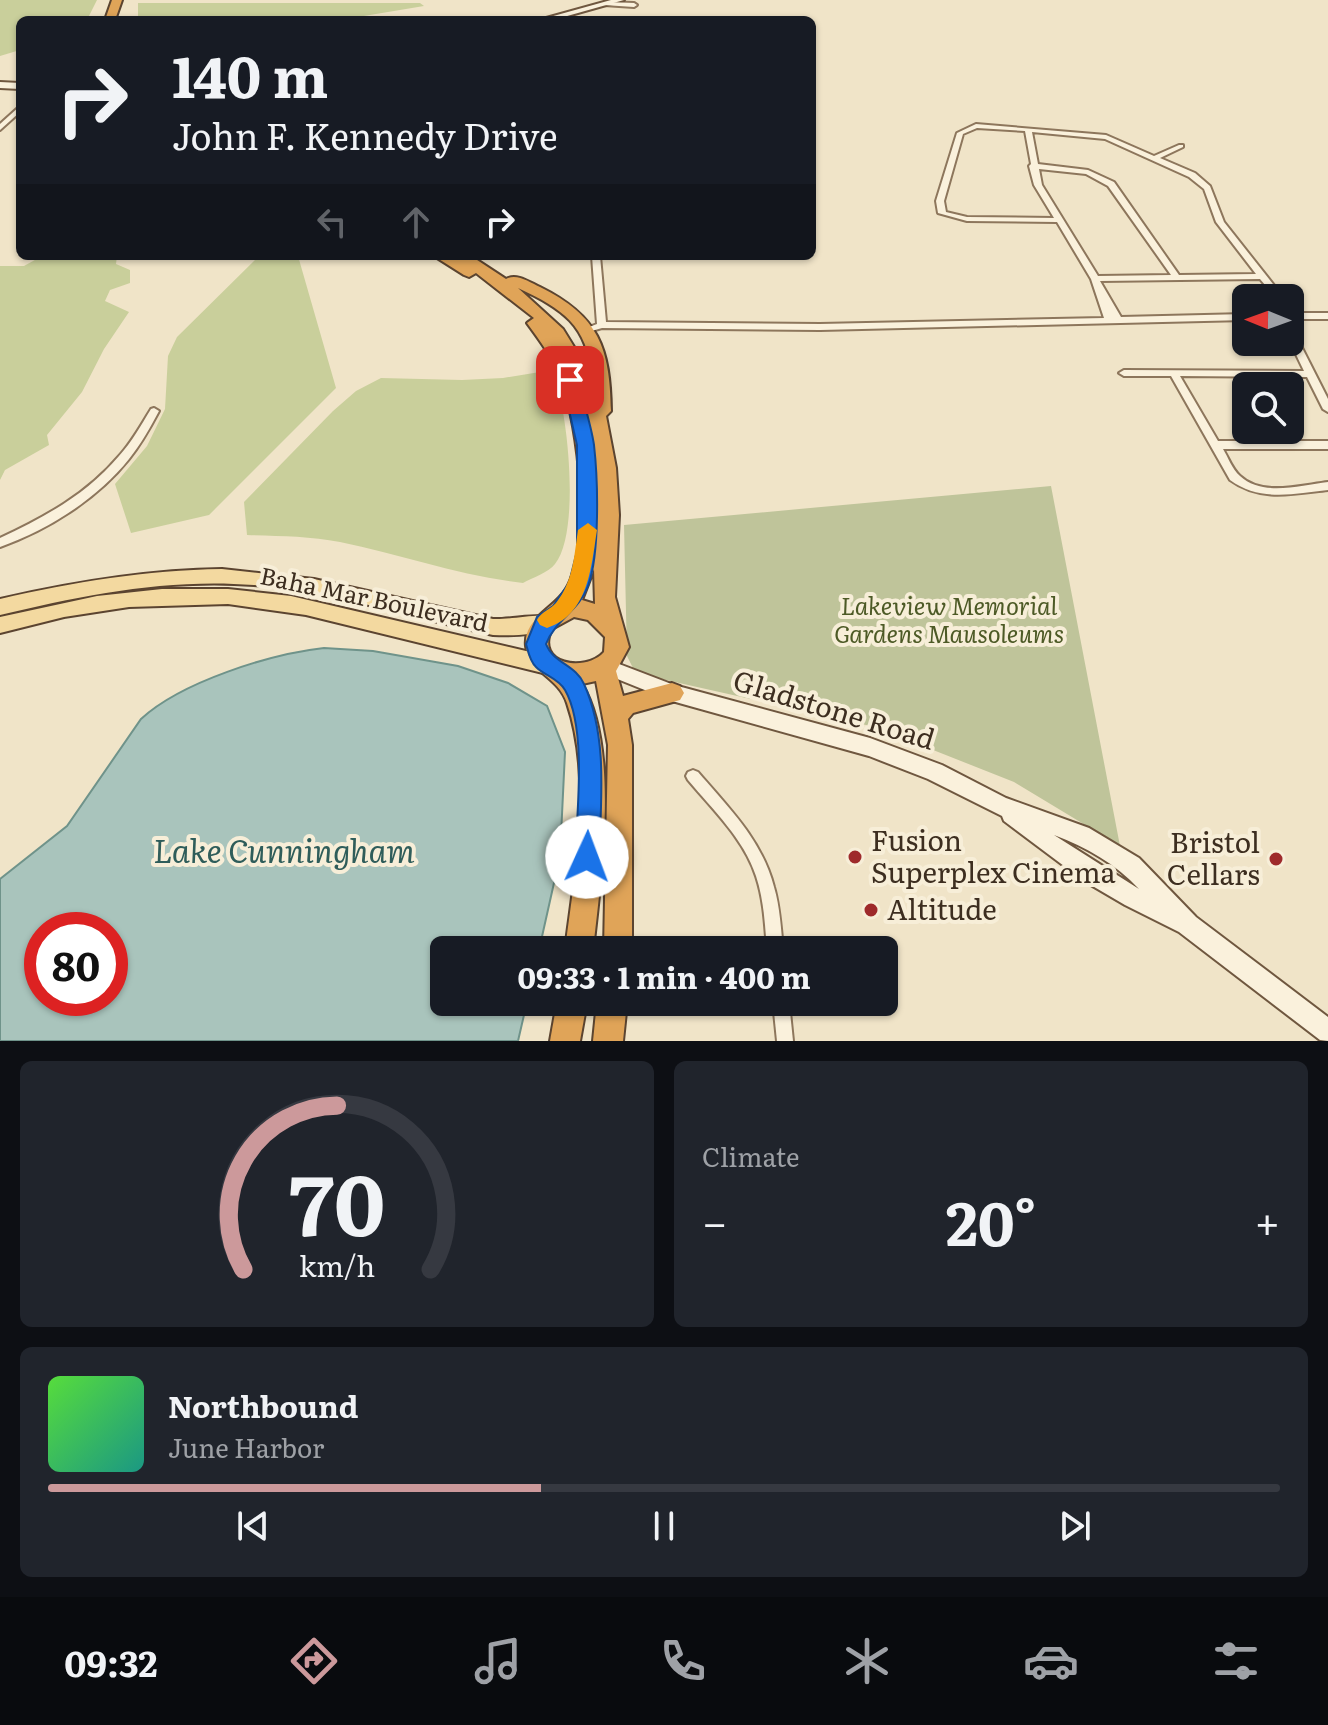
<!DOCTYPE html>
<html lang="en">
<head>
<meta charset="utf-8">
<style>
  :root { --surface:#171b24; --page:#20242c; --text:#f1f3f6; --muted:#9ea1a6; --line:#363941; --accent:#cc999b }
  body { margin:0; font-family:Literata,serif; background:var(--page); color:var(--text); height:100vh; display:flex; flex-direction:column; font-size:30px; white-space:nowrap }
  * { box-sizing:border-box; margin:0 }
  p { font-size:26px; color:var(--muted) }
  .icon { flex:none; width:44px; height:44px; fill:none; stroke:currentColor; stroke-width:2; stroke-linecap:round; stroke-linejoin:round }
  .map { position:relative; height:1041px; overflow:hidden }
  .details { display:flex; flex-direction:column; gap:20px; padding:20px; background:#0d0f14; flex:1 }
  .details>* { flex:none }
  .hud { position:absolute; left:16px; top:16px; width:800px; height:244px; border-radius:12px; box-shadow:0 2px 6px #0004; background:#171b24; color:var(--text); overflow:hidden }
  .needle { width:52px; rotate:271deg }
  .controls { position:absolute; left:1232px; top:284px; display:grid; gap:16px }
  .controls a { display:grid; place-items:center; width:72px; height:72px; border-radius:12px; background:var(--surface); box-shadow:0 2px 6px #0004; font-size:40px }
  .speed { position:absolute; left:24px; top:912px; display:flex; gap:16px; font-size:40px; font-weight:700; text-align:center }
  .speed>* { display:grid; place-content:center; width:104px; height:104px; border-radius:50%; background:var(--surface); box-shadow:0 2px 6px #0004; line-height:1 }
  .speed .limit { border:12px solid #d22; background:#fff; color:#111 }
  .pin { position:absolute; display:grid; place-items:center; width:68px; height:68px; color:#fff; margin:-34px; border-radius:16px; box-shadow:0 4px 12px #0006 }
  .me { position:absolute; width:88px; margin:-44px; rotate:2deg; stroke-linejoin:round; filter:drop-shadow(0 0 6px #0008) }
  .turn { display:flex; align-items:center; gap:28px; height:168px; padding:0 24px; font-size:36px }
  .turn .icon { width:104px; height:104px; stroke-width:2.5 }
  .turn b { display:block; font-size:56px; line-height:68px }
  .lanes { display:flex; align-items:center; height:76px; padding:0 24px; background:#0003; justify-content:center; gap:40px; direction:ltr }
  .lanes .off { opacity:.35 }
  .big { font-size:60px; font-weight:700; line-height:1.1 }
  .details .widget { flex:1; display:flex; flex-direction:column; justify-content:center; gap:12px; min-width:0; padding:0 28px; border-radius:12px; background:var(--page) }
  .details .dial { align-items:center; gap:0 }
  .dial svg { height:208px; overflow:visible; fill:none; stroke:var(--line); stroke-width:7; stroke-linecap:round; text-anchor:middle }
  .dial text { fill:var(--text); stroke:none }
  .song { display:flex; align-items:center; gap:24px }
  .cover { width:96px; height:96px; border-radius:12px; background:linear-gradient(135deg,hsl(110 70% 55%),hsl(170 70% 35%)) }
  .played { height:8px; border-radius:4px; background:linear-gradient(90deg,var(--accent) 40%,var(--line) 40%) }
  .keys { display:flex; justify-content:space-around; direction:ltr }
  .heat { display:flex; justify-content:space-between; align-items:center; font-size:44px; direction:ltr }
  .details .tiles { flex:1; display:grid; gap:20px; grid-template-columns:1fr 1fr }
  .widget:last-child { grid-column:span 2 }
  .trip { position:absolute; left:430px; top:936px; width:468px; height:80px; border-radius:12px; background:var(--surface); box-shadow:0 2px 6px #0004; font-weight:700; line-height:80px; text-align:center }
  .tab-bar { display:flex; height:128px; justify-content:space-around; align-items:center; background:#090b0e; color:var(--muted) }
  .tab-bar .icon { width:56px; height:56px }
  .tab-bar .on { color:var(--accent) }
  .tab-bar b { font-size:36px; color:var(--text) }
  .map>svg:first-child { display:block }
  .green { fill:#c9cf9b }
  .cemetery { fill:#bfc49a }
  .water { fill:#a9c4bc; stroke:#6f938a; stroke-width:2; fill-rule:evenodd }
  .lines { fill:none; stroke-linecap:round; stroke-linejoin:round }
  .street-casing { stroke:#8d765c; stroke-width:4 }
  .secondary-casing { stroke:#6f573f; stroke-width:4 }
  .primary-casing { stroke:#5b4430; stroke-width:4 }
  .highway-casing { stroke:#5b4430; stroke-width:4 }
  .street { fill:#faf1dc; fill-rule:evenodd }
  .secondary { fill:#faf1dc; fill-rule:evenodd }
  .primary { fill:#f3d9a0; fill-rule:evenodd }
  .highway { fill:#e0a458; fill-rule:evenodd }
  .route { fill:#1a73e8; stroke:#114b97; stroke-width:2 }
  .slow { fill:#f59e0b }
  .poi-dot { fill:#9e2a2b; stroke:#f7eed8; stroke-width:3 }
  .labels { text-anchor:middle; stroke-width:8; stroke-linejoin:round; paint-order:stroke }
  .street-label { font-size:24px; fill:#3d2e20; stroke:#f7eed8 }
  .park-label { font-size:24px; font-style:italic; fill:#4d5a26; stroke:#f7eed8 }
  .near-street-label { font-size:28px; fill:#3d2e20; stroke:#f7eed8 }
  .near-poi-label { font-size:28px; fill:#3d2e20; stroke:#f7eed8; text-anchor:start }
  .near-water-label { font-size:32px; font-style:italic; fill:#2f5d5a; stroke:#f7eed8 }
</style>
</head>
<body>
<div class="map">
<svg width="1328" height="1041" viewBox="0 0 1328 1041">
  <rect width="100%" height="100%" fill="#f0e4c8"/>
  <!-- green -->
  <g class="green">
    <polygon points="0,0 97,0 87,20 20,20 20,50 0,56"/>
    <polygon points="138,3 420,3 424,6 340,20 138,20"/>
    <polygon points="42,256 117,256 116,264 130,270 130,283 110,290 105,301 129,312 104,349 82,392 47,435 49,445 5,470 0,480 0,266 24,266"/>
    <polygon points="259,256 298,256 336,388 209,515 131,533 115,484 147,446 165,409 168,356 177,337"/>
    <path d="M552,370C568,406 581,532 555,564C549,572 532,578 523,583C461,576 402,555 340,542C309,536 278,536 247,535L244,502L333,411L356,391L381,378L462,380L503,378Z"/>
  </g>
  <!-- cemetery -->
  <polygon class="cemetery" points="1051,486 1120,846 1014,782 875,727 648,676 633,668 627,656 624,525"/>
  <!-- water -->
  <path class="water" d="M324,648L373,651L458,666L508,683L547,706L565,752L560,856L539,950H444V1002H527L518,1041H0V879L67,826L141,719C181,682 270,654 324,648ZM110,930V998H42V930Z"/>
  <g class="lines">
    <defs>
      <g id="street">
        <polygon points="606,2 634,3 637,5 634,7 604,5"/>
        <polygon points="20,106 20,112 0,130 0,124"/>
        <path d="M976,124L1106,135L1154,156L1179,145H1183V147L1160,158L1195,173L1210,186L1224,222L1284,298H1276L1260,279L1100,281L1121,317L1246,314V320L820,330L602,328L588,332L584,329L597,324L592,256H600L606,322L820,324L1104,318L1091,279L1057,222L967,221L938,213L936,201L957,133ZM977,128L1025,131L1031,164L1029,166L1034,185L1054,218L967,217L946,212L944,201L963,134ZM1032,132L1105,139L1189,177L1204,189L1216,222L1256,274L1179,275L1114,182L1088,170L1038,164ZM1039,169L1086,174L1108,186L1171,275L1098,276L1042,185Z"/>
        <rect x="1290" y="313" width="38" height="6"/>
        <path d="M1290,331L1295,334L1328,399V412L1323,409L1307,377L1180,376L1218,441H1328V449H1223C1228,457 1232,469 1240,476C1262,497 1301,485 1328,482V490C1293,494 1260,502 1230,480L1171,376H1124L1119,373L1124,370L1304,371L1290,342Z"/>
        <path d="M154,408L159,411C150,428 141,444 129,459C97,499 48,530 0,547V538C45,517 87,494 119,456C132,442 141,425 151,409Z"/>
        <path d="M693,770L698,772C728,807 762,840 774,887C780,907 781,929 783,950H767C765,925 764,900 756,876C744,839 713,810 688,780L686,776L688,772Z"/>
        <polygon points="773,1002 789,1002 793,1041 777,1041"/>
      </g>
      <g id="secondary">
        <polygon points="611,0 624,0 553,20 539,20"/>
        <polygon points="0,82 20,83 20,89 0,88"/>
        <path d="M606,659L674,685L870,738L942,765L1006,798L1089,828L1139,858L1196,917L1328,1017V1041L1320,1040L1179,932L1125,905L1084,881L1004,821L1002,816L928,779L869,756L672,701L600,672L597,667L600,662ZM1054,835C1086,847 1116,864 1139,889Z"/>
      </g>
      <g id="primary">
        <path d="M222,569L314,579L493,619C509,620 539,613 551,617L554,623L551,629C532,635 513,636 493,635C414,618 335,592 254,585C168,578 83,595 0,615V599C74,582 146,570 222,569Z"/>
        <polygon points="162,589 228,589 291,596 547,656 554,659 557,665 554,671 547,674 306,615 228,604 129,607 64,617 0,633 0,617 97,596"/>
      </g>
      <g id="highway">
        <polygon points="112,0 122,0 115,20 105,20"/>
        <path d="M434,256H471L506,279C517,273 529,282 540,287C599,316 610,348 611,411L606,416L616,468L619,515L615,597L629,647L616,671L623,696L672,683L680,686L684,693L680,700L633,713L628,719L632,745V950H604L608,745L596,681L582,684C620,747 601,878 593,950H565C575,871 593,780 567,703C558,676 529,673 526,646C523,618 554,609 566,589C592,545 579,427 561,380C554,359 540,341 527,323L534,318L476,273L469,277L464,275ZM518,288C563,309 587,325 592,376L563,329ZM594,569L595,604L582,600ZM574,617L588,620L605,637L604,652C585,673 534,664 552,629Z"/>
        <polygon points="557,1002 587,1002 580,1041 550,1041"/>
        <polygon points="597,1002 627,1002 623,1041 593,1041"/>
      </g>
    </defs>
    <!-- street casing -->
    <use href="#street" class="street-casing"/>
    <!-- secondary casing -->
    <use href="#secondary" class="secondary-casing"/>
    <!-- primary casing -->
    <use href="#primary" class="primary-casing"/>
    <!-- highway casing -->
    <use href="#highway" class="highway-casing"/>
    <!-- street -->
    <use href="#street" class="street"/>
    <!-- secondary -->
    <use href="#secondary" class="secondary"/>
    <!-- primary -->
    <use href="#primary" class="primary"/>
    <!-- highway -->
    <use href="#highway" class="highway"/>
  </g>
  <!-- route -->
  <path class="route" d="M570,375L578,380C583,401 591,424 594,445C598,480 600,554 588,586C579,611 555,620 546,644C553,663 576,665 584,684C608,737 601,800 599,857L596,866L587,869L579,866L575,857C577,813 587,728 565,690C558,678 545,676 536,667C530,662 528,651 526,644L537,617L553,606L569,583L577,551V445L562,380Z"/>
  <!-- slow -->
  <path class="slow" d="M588,523L597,530C591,567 589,614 547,628L540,625L537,620C542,611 550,610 556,603C573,582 574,557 578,530Z"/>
  <!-- markers -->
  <g class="poi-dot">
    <circle cx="855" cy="857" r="8"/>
    <circle cx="1276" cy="859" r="8"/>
    <circle cx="871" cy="910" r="8"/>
  </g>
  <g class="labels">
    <!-- street labels -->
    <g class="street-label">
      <text transform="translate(374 600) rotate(12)" y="8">Baha Mar Boulevard</text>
    </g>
    <!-- park labels -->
    <g class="park-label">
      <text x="949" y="615">Lakeview Memorial<tspan x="949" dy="28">Gardens Mausoleums</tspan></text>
    </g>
    <!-- near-street labels -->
    <g class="near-street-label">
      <text transform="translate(834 710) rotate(17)" y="10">Gladstone Road</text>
    </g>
    <!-- near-poi labels -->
    <g class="near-poi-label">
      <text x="871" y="851">Fusion<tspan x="871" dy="32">Superplex Cinema</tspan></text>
      <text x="1260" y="853" text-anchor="end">Bristol<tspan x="1260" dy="32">Cellars</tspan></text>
      <text x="887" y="920">Altitude</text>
    </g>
    <!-- near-water labels -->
    <g class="near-water-label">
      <text x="284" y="863">Lake Cunningham</text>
    </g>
  </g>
</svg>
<div class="controls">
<a><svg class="needle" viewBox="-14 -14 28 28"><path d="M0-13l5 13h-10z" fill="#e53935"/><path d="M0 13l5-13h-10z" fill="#9ea1a6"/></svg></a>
<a><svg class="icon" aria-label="search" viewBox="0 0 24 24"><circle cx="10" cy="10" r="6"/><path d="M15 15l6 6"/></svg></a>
</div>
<div class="speed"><div class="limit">80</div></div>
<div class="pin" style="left:570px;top:380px;background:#d93025"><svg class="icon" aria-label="arrive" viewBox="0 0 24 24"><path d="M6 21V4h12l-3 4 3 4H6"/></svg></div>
<svg class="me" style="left:587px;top:857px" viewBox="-20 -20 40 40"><circle r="19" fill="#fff"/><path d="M0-13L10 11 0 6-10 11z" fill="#1a73e8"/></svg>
<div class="trip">09:33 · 1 min · 400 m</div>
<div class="hud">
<div class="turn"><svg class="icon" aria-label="right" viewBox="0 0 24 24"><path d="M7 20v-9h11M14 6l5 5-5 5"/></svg><div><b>140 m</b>John F. Kennedy Drive</div></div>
<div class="lanes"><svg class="icon off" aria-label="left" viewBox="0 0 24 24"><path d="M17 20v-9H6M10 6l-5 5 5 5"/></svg><svg class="icon off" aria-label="ahead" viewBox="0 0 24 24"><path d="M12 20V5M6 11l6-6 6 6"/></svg><svg class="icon" aria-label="right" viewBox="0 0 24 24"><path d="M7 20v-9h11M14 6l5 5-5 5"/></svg></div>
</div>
</div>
<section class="details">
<div class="tiles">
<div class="widget dial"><svg viewBox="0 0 100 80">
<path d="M14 69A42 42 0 1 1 86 69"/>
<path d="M14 69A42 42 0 0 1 50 6" stroke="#cc999b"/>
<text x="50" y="56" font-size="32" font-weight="700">70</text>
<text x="50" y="72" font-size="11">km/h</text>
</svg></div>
<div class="widget"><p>Climate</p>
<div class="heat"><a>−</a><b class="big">20°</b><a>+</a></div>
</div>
<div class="widget">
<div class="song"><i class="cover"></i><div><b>Northbound</b><p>June Harbor</p></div></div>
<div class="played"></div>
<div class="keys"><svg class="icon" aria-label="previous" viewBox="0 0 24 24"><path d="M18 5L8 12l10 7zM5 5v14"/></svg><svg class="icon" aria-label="pause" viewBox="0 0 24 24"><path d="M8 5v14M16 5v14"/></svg><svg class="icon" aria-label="next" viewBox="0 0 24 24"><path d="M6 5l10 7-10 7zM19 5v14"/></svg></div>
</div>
</div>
</section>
<nav class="tab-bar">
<b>09:32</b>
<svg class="icon on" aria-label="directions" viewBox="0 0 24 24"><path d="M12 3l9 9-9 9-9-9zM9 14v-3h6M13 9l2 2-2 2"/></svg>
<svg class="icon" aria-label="music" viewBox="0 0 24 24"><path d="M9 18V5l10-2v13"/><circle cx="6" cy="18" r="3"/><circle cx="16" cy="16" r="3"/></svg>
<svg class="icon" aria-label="phone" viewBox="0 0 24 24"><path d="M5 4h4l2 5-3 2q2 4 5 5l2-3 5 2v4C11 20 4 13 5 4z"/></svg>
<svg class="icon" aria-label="climate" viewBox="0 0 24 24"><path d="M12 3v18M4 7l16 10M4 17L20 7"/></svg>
<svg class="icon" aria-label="car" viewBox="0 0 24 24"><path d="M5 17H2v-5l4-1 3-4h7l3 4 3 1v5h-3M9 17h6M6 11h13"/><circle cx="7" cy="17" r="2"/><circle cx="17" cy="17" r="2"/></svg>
<svg class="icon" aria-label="filters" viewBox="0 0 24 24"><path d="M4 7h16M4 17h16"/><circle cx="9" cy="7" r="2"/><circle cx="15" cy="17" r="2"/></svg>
</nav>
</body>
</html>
